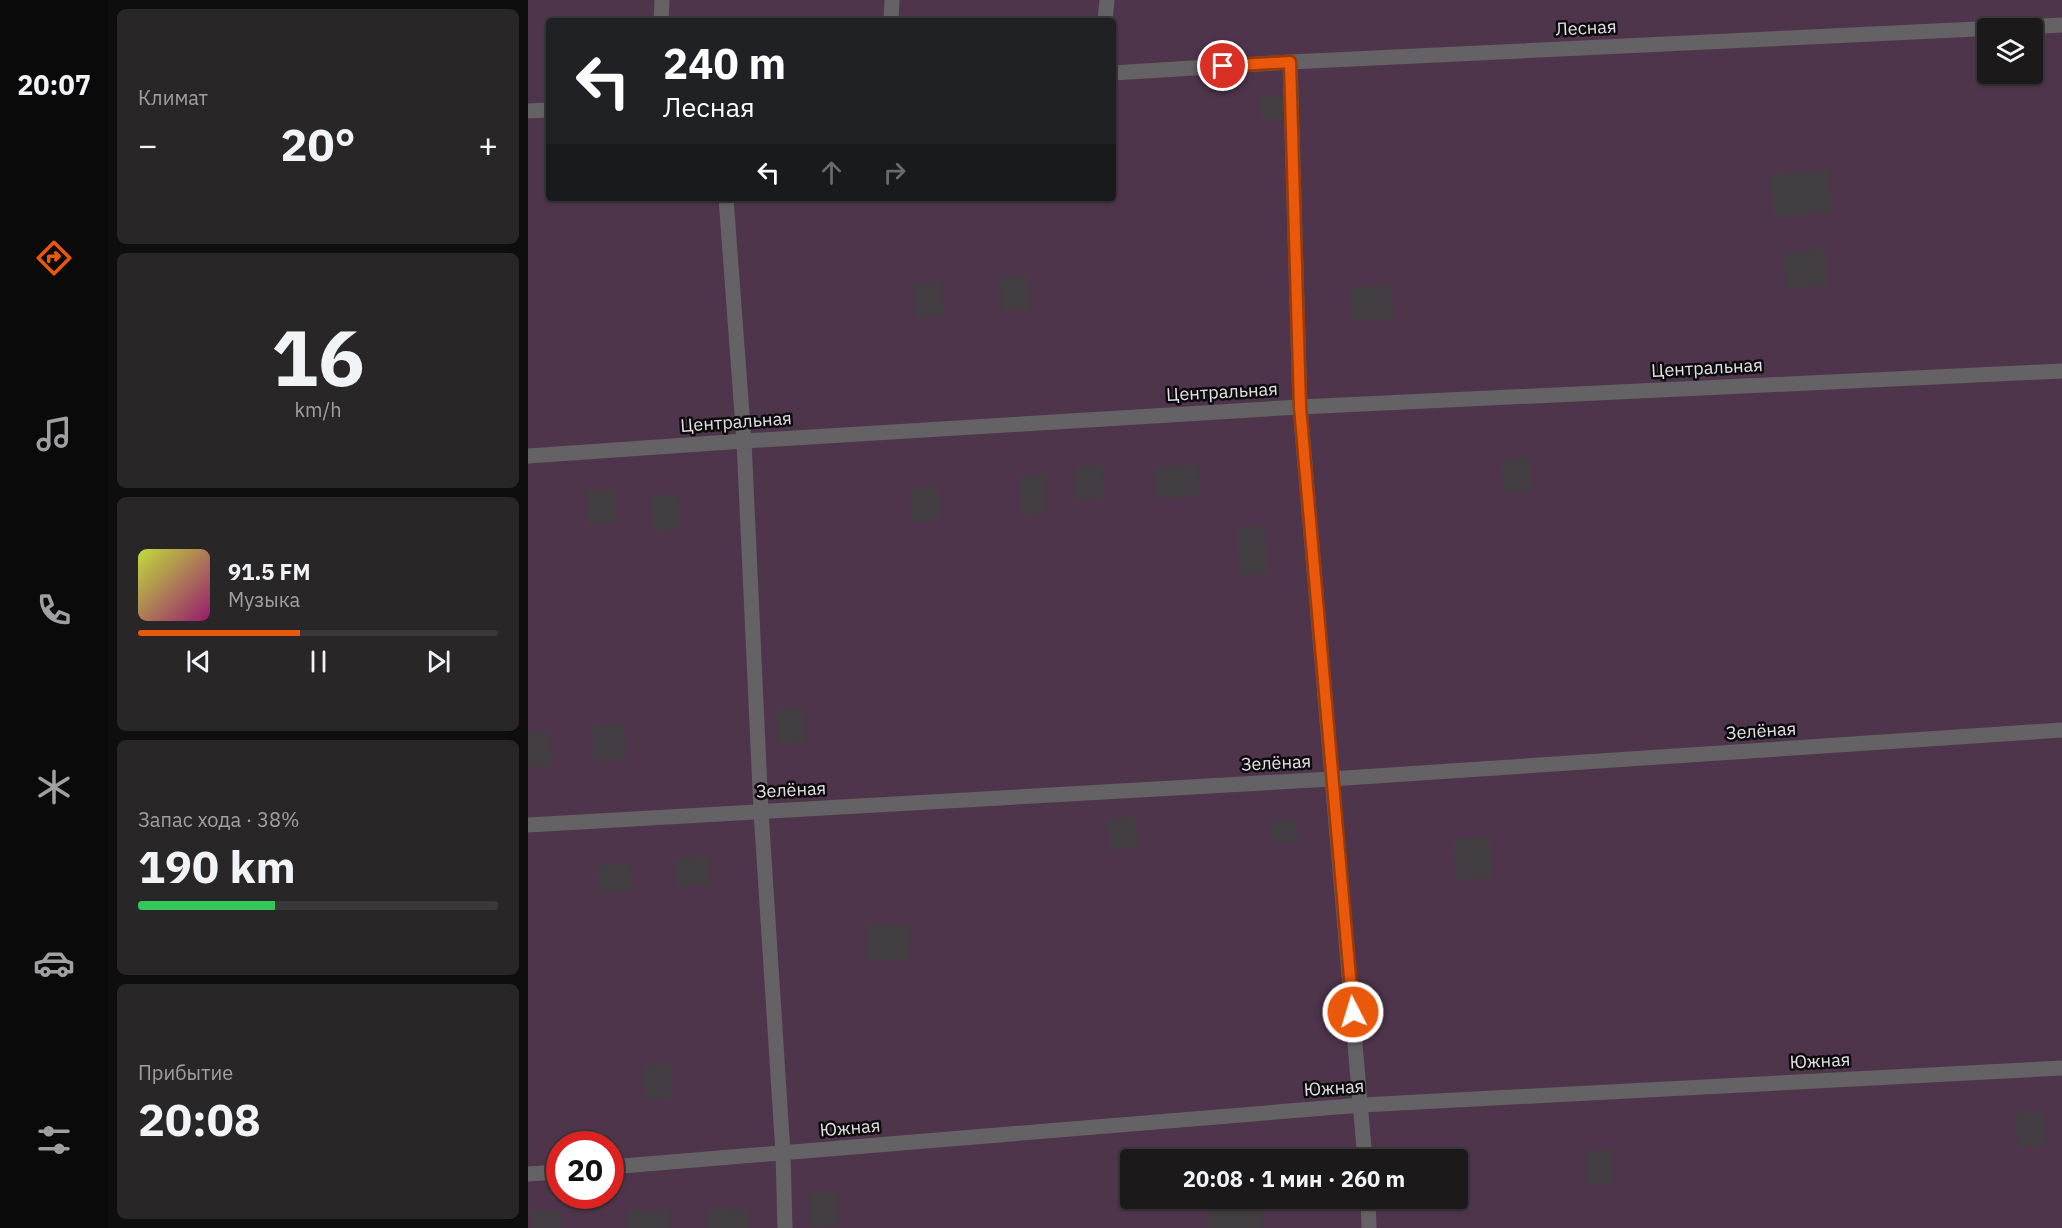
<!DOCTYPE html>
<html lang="ru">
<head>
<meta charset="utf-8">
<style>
  :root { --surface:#1c191b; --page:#292628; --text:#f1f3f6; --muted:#a0a0a3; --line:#3a383a; --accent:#ea580c }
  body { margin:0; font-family:"IBM Plex Sans",sans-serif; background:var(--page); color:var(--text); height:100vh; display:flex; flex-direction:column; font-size:22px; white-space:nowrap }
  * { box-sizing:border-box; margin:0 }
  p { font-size:20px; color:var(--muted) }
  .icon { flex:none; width:33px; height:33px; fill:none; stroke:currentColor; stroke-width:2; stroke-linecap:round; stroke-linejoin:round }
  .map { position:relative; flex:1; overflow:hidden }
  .details { display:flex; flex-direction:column; gap:9px; padding:9px; background:#0f0e0f; width:420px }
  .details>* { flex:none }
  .banner { position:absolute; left:18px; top:18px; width:570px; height:183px; border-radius:6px; box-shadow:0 2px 4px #0004,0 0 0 2px var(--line); background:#202124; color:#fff; overflow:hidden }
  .tools { position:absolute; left:1449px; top:18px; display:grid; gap:12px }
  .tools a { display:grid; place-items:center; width:66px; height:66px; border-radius:6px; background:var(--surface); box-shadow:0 2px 4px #0004,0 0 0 2px var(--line); font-size:30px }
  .speed { position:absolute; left:18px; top:1131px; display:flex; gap:12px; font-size:30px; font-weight:700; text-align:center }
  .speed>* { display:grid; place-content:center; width:78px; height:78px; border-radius:50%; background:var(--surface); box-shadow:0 2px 4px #0004,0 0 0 2px var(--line); line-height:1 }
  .speed .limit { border:9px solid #d22; background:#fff; color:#111 }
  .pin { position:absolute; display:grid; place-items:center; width:51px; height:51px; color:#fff; margin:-26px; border:3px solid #fff; border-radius:50%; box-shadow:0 2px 6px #0007 }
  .me { position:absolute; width:66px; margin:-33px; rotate:355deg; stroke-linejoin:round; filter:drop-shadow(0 0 4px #0008) }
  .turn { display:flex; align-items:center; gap:21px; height:126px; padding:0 18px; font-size:27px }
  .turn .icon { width:78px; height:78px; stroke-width:2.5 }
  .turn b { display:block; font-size:42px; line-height:51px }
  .lanes { display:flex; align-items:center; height:57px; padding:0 18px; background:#0003; justify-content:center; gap:30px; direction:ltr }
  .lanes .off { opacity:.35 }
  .big { font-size:45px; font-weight:800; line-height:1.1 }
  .details .tile { flex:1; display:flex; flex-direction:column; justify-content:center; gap:9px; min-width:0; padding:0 21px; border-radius:9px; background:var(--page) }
  .details .dial { align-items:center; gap:0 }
  .dial b { font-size:78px; line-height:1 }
  .song { display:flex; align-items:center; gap:18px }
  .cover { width:72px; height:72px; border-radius:9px; background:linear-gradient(135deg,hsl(70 70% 55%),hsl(320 70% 35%)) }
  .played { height:6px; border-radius:3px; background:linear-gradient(90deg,var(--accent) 45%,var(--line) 45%) }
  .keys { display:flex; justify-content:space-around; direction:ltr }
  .heat { display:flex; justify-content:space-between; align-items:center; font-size:33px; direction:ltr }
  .charge { height:9px; border-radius:4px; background:linear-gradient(90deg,#34c759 38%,var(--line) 0) }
  .trip { position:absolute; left:592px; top:1149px; width:348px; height:60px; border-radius:6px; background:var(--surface); box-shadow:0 2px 4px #0004,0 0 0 2px var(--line); font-weight:800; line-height:60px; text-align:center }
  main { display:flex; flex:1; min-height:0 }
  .tab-bar { display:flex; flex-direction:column; width:108px; justify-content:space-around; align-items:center; background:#0b0a0b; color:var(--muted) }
  .tab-bar .icon { width:42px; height:42px }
  .tab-bar .on { color:var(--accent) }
  .tab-bar b { font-size:27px; color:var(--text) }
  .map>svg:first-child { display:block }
  .green { fill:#4f354c; fill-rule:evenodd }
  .building { fill:#423e41 }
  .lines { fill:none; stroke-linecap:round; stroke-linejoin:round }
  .minor { stroke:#646264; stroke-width:15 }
  .route-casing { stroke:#983908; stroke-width:15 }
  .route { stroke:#ea580c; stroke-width:10 }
  .labels { text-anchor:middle; stroke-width:5; stroke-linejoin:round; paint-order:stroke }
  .street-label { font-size:18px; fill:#e3e1e3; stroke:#0d0b0d }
</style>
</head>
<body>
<main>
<nav class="tab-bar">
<b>20:07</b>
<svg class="icon on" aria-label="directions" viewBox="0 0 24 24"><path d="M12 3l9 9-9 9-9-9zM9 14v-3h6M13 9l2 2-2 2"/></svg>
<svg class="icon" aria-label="music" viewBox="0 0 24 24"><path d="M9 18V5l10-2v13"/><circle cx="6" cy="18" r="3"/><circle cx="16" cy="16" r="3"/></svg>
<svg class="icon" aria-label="phone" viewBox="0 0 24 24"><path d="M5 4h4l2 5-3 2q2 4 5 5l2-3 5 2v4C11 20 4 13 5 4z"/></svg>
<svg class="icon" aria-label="climate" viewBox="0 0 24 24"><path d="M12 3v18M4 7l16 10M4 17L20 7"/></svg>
<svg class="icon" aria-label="car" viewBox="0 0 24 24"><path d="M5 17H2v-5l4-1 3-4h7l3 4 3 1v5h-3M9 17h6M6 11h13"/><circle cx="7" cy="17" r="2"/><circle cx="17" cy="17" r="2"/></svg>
<svg class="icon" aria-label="filters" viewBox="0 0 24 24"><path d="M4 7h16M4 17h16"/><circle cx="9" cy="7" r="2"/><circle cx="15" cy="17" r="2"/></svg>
</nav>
<section class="details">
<div class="tile"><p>Климат</p>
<div class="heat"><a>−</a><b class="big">20°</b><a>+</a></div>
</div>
<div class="tile dial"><b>16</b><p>km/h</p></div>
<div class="tile">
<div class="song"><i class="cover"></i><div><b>91.5 FM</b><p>Музыка</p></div></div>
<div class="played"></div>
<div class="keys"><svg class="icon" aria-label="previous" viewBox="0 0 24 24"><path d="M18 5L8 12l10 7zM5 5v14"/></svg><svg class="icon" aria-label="pause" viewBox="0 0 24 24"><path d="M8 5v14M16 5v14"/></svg><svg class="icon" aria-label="next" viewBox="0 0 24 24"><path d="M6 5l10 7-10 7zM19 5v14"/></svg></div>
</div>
<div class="tile"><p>Запас хода · 38%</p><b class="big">190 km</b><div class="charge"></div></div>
<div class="tile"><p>Прибытие</p><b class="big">20:08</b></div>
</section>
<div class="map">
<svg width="1534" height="1228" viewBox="0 0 1534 1228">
  <rect width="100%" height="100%" fill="#252124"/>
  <!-- green -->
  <path class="green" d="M0,0H1534V1228H0ZM21,21H585V198H21ZM1460,28H1504V74H1460ZM32,1144H82V1196H32ZM603,1160H930V1198H603Z"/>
  <!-- building -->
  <g class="building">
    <polygon points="756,95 757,120 733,121 731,97"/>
    <polygon points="1300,169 1305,212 1246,218 1241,175"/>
    <polygon points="1297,248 1301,284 1259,290 1254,254"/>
    <polygon points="500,275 502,309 474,311 471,277"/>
    <polygon points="413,281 416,316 388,318 385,284"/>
    <polygon points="864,286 865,319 823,320 822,287"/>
    <polygon points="1001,457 1004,491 976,493 973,459"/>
    <polygon points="670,464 673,495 629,499 626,468"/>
    <polygon points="574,465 577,498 548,501 546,467"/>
    <polygon points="517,475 519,513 493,515 492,476"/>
    <polygon points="410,486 412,520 384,522 382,488"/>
    <polygon points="87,489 89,523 61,525 58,491"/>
    <polygon points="150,494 153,528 125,531 122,496"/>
    <polygon points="737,526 740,573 712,575 708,528"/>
    <polygon points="276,708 278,742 250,744 248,710"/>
    <polygon points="96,724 98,759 65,760 64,726"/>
    <polygon points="22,732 24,766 0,767 0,733"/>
    <polygon points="607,816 611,847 582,850 579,820"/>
    <polygon points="768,819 770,842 745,844 743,821"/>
    <polygon points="962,837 965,878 928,880 925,839"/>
    <polygon points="181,856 183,884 149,887 147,859"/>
    <polygon points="103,863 106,891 72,894 69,866"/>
    <polygon points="339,924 383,925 381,961 338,959"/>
    <polygon points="143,1064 145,1098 117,1100 115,1066"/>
    <polygon points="1515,1112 1518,1145 1490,1148 1487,1114"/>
    <polygon points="1084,1150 1086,1183 1058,1183 1057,1151"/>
    <polygon points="642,1155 643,1160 605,1160 605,1158"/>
    <polygon points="309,1191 312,1225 283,1227 281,1193"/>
    <polygon points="689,1198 732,1198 735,1228 681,1228 678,1199"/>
    <polygon points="180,1208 222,1210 221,1228 179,1228"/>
    <polygon points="142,1209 143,1228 100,1228 99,1211"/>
    <polygon points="32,1210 33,1228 5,1228 3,1212"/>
  </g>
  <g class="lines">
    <!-- minor -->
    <g class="minor">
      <polyline points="133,21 134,0"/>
      <polyline points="363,21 364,0"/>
      <polyline points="577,21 579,0"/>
      <polyline points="762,62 772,407 837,1160"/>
      <polyline points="585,73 762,62 1534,25"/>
      <polyline points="0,111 21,110"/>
      <polyline points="198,198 216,441 233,811 255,1153 257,1228"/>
      <polyline points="0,456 216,441 772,407 1534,371"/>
      <polyline points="0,825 803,779 1534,730"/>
      <polyline points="82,1167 834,1105 1534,1068"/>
      <polyline points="0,1174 32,1172"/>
      <polyline points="840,1198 841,1228"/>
    </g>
  </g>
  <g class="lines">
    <defs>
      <polyline id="route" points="695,66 762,62 772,407 825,1012"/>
    </defs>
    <!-- route casing -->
    <use href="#route" class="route-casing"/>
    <!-- route -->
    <use href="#route" class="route"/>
  </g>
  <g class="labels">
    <!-- street labels -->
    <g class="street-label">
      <text transform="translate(1058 28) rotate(-3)" y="6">Лесная</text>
      <text transform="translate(1179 368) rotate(-3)" y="6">Центральная</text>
      <text transform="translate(694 392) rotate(-3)" y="6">Центральная</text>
      <text transform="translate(208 422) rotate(-4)" y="6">Центральная</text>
      <text transform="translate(1233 731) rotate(-4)" y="6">Зелёная</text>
      <text transform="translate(748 763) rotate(-3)" y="6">Зелёная</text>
      <text transform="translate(263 790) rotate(-3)" y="6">Зелёная</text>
      <text transform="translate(1292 1061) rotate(-3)" y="6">Южная</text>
      <text transform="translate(806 1088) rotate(-4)" y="6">Южная</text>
      <text transform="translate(322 1128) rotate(-5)" y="6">Южная</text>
    </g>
  </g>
</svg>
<div class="tools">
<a><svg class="icon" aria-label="layers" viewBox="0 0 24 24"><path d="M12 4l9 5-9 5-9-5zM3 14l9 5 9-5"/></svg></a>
</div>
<div class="speed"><div class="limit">20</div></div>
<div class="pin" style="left:695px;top:66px;background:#d93025"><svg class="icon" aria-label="arrive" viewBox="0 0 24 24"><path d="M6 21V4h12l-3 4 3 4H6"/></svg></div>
<svg class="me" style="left:825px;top:1012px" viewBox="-20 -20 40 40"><circle r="17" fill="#ea580c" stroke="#fff" stroke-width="3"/><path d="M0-11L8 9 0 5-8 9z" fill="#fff"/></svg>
<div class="trip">20:08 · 1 мин · 260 m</div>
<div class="banner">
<div class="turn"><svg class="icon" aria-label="left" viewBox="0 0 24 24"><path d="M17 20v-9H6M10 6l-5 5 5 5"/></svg><div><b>240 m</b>Лесная</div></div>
<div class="lanes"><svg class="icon" aria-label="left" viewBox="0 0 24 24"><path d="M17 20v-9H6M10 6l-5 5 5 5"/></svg><svg class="icon off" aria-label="ahead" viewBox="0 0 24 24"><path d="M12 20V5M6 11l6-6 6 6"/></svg><svg class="icon off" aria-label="right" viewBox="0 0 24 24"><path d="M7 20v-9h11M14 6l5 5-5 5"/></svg></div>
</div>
</div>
</main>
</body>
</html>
